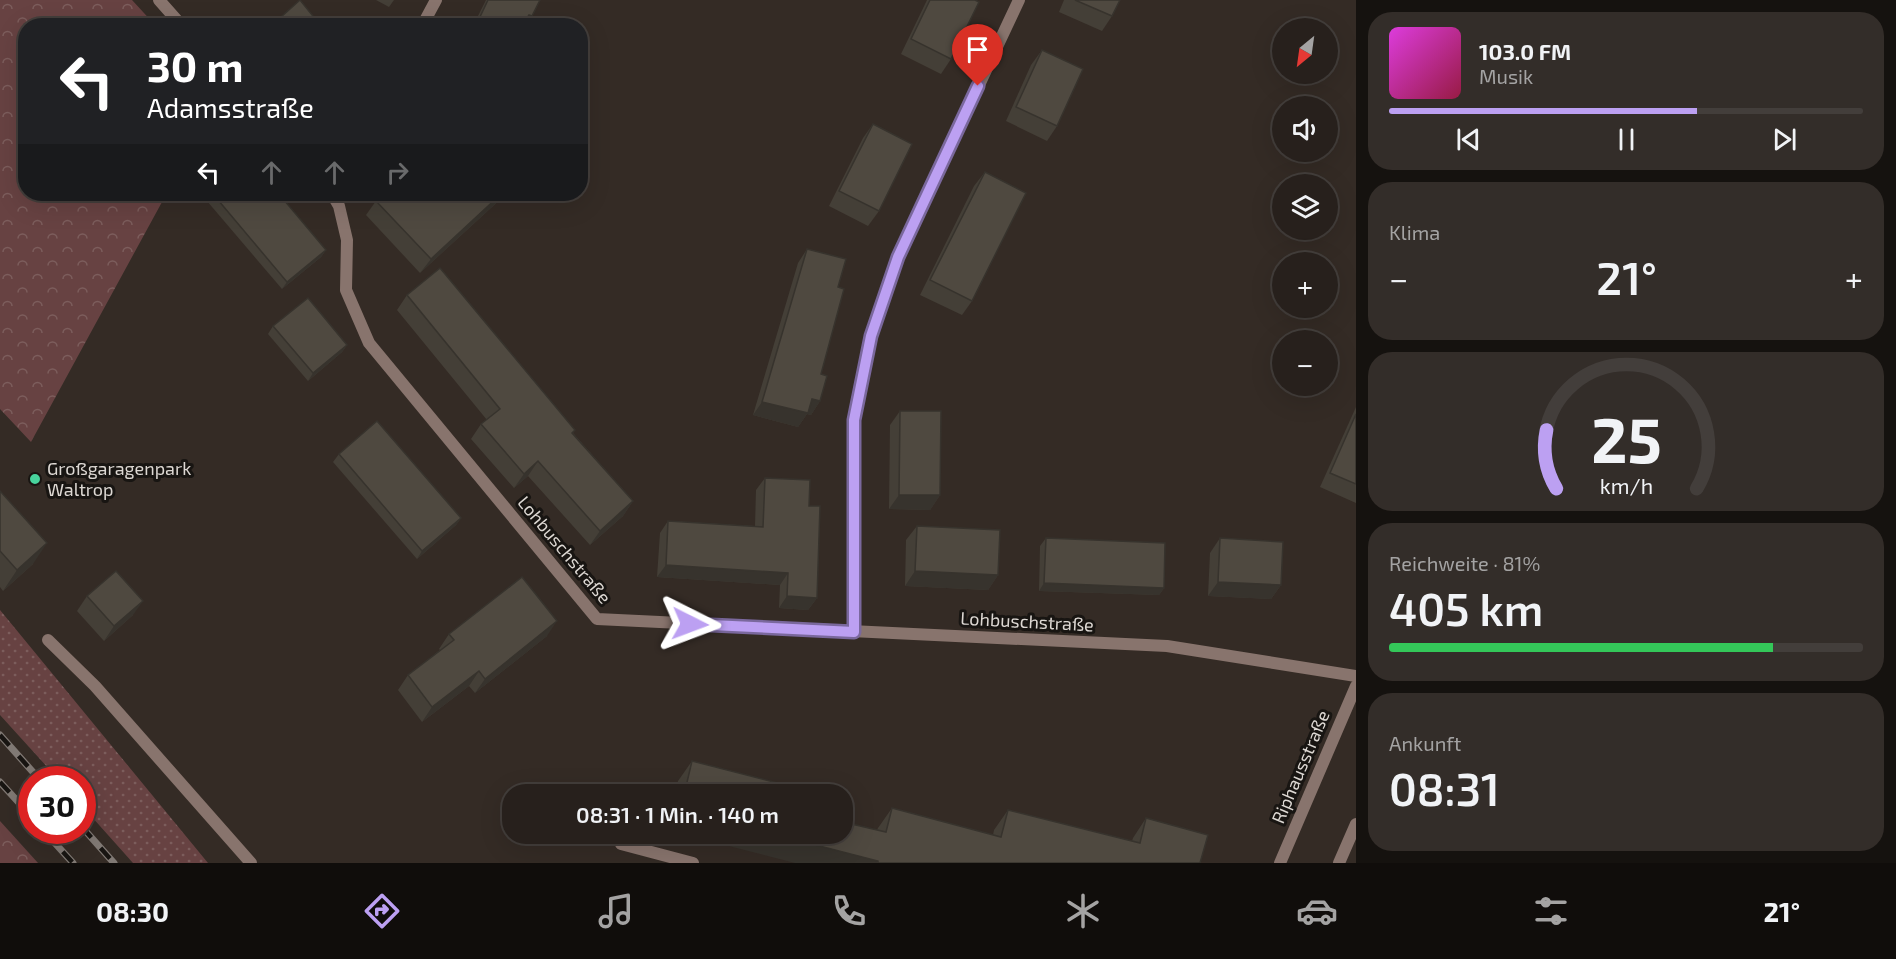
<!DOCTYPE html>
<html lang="de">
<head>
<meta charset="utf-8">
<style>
  :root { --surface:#27201c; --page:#332d29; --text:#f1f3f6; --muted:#a4a3a3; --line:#433e3b; --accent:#bca0f2 }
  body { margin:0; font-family:"Exo 2",sans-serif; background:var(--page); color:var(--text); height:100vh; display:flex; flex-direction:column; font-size:22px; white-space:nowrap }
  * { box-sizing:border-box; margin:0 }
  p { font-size:20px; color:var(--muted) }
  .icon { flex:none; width:33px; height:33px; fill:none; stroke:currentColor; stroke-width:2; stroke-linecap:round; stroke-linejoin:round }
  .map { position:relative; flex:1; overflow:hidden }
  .sheet { display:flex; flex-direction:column; gap:12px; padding:12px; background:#15120f; width:540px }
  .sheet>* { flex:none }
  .hud { position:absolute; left:18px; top:18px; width:570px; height:183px; border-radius:24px; box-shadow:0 6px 24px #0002,0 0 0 2px var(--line); background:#202124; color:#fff; overflow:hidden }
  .needle { width:39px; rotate:209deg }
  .controls { position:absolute; left:1272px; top:18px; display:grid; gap:12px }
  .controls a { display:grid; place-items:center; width:66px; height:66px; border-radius:50%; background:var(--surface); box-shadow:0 6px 24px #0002,0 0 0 2px var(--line); font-size:30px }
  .speed { position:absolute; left:18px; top:766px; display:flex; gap:12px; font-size:30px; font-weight:700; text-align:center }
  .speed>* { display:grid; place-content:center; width:78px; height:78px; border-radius:50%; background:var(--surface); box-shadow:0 6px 24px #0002,0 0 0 2px var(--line); line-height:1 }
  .speed .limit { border:9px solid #d22; background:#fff; color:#111 }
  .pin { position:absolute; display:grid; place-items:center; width:51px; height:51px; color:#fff; margin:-62px -26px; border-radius:50% 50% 50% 0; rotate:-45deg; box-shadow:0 0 6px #0007 }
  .pin .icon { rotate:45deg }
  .me { position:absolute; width:66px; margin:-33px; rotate:93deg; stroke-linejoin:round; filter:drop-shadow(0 0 4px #0008) }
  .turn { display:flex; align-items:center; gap:21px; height:126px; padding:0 30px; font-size:27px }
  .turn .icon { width:78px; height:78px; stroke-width:2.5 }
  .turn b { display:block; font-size:42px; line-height:51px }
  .lanes { display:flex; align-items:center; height:57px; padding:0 30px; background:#0003; justify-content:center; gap:30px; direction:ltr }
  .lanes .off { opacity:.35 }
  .big { font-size:45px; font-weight:600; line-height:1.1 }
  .sheet .tile { flex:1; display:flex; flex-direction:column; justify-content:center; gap:9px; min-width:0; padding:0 21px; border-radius:24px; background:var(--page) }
  .sheet .dial { align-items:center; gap:0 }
  .dial svg { height:156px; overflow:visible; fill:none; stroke:var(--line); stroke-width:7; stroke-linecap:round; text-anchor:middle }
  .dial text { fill:var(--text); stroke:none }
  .song { display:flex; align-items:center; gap:18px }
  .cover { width:72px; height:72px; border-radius:9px; background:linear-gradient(135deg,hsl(300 70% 55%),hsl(340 70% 35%)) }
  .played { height:6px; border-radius:3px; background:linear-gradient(90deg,var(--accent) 65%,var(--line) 65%) }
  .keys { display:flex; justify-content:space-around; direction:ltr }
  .heat { display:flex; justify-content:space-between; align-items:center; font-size:33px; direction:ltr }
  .charge { height:9px; border-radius:4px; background:linear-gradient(90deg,#34c759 81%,var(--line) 0) }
  .trip { position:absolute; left:502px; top:784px; width:351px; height:60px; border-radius:24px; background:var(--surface); box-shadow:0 6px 24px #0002,0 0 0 2px var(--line); font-weight:600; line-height:60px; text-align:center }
  .tab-bar { display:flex; height:96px; justify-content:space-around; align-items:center; background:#100d0b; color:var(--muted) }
  .tab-bar .icon { width:42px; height:42px }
  .tab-bar .selected { color:var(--accent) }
  .tab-bar b { font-size:27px; color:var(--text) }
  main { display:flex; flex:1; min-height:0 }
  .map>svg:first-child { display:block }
  .grass { fill:url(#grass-dots) }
  .forest { fill:url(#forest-crowns) }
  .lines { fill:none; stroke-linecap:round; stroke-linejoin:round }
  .service { stroke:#88746d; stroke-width:12 }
  .minor { stroke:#88746d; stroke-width:12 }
  .tertiary { stroke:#88746d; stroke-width:12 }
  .rail-casing { stroke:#807974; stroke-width:7 }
  .rail { stroke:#181512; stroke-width:4.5; stroke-dasharray:14; stroke-linecap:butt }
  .wall { fill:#443f37 }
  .shaded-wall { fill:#37332d }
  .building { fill:#4f4940; stroke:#37332d; stroke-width:1.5 }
  .route-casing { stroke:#7a689d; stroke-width:15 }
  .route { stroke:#bca0f2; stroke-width:10 }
  .poi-dot { fill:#48d49d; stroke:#181512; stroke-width:2 }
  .labels { text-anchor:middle; stroke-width:6; stroke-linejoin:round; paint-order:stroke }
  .poi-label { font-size:18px; fill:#ddd8d3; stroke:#181512; text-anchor:start }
  .street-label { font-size:18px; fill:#ddd8d3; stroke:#181512 }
</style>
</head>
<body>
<main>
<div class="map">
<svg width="1356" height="863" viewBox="0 0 1356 863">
  <defs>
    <pattern id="grass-dots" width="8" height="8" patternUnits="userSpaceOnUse" patternTransform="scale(1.5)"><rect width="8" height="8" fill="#674242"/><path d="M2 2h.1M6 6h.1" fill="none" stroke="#7c5d5c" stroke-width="1.8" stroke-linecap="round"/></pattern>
    <pattern id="forest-crowns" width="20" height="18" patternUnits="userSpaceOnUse" patternTransform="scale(1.5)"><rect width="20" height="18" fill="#674242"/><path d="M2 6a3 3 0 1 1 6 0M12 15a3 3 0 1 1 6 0" fill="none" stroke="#7c5d5c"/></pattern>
  </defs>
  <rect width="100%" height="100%" fill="#342b25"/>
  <!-- grass -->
  <polygon class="grass" points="0,610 208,863 133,863 83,807 82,780 59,780 0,715"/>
  <!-- forest -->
  <g class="forest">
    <polygon points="0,0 132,0 155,25 26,26 26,194 155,194 162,202 31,442 0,409"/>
    <polygon points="0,821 38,863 0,863"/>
  </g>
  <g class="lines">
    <!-- service -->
    <g class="service">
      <polyline points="48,640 95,686 251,863"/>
      <polyline points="621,844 693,863"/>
    </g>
    <!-- minor -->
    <g class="minor">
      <polyline points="159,0 182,26"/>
      <polyline points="422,26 436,0"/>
      <polyline points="332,194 339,206 347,240 346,290 369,343 597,619 1167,646 1356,676"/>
      <polyline points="854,632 854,420 871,336 898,257 1019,0"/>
    </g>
    <!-- tertiary -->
    <g class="tertiary">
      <polyline points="1280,863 1356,686"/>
      <polyline points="1339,863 1356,824"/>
    </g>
    <defs>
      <g id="rail">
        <polyline points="0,735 40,780"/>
        <polyline points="0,782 32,817"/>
        <polyline points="82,827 114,863"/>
        <polyline points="44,831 73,863"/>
      </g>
    </defs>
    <!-- rail casing -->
    <use href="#rail" class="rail-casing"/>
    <!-- rail -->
    <use href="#rail" class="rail"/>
  </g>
  <!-- wall -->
  <g class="wall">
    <polygon points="376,0 394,0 389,7"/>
    <polygon points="486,0 540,0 532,16 525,26 470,26 476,17 477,18"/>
    <polygon points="927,0 975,0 951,59 941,74 901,54"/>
    <polygon points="1064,0 1120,0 1112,16 1102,31 1059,12"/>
    <polygon points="1042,50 1057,126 1047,141 1006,121 1031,65"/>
    <polygon points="873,124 879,211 868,226 829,206 863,138"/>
    <polygon points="985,172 972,301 962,315 920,295 974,186"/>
    <polygon points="201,194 279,194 326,250 321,257 282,289"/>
    <polygon points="505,195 420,273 366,215 376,201"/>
    <polygon points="807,249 838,287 821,374 820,401 811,415 807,414 798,427 753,415 798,263"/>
    <polygon points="407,295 575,430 573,433 633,501 623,516 590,545 528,476 514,488 471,439 481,424 487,420 397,310"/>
    <polygon points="273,326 347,345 342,352 308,381 268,334"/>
    <polygon points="1356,407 1356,503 1320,487"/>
    <polygon points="900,411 940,495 930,510 889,509 890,425"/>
    <polygon points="339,454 461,518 456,525 417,559 333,462"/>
    <polygon points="765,478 809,506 817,598 808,610 779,608 780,585 657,577 660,533 668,521 755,526 756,490"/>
    <polygon points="0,491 33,564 3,591 0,587"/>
    <polygon points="917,526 998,575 988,590 905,586 906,540"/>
    <polygon points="1046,538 1164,588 1159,595 1039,591 1040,546"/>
    <polygon points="1220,538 1281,585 1271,599 1208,596 1210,553"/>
    <polygon points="87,596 133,615 104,641 77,611"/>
    <polygon points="449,634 547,636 475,693 469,686 422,722 398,690 408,675 440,650 439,649"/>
    <polygon points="692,761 787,795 675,795 678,781"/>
    <polygon points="892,808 993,835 994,830 1008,810 1132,841 1133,838 1146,818 1200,863 795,863 877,830 878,828"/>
  </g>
  <!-- shaded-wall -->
  <g class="shaded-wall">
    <polygon points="501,194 506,194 420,273 431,259"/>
    <polygon points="326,250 321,257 282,289 287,282"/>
    <polygon points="347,345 342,352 308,381 313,373"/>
    <polygon points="812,399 820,401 811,415 807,414 798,427 753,415 762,402"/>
    <polygon points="538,461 528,476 514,488 524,474"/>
    <polygon points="899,495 940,495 930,510 889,509"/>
    <polygon points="633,501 623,516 590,545 600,531"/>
    <polygon points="461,518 456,525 417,559 422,551"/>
    <polygon points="47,543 33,564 3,591 17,570"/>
    <polygon points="666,565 788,573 780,585 657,577"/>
    <polygon points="915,571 998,575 988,590 905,586"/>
    <polygon points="1218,582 1281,585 1271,599 1208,596"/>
    <polygon points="1044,583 1164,588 1159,595 1039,591"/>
    <polygon points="787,596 817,598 808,610 779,608"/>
    <polygon points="143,601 133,615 104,641 114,626"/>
    <polygon points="557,621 547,636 475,693 485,679"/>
    <polygon points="479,671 469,686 422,722 432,707"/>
    <polygon points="682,834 773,834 878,861 877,863 795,863"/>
  </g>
  <!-- building -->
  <g class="building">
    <polygon points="300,0 321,26 271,26"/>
    <polygon points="488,0 540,0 532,16 529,15 522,26 471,26 476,17 479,19"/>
    <polygon points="930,0 975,0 979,2 951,59 911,39"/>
    <polygon points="1075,0 1120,0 1112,16"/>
    <polygon points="1042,50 1083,69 1057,126 1016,107"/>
    <polygon points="873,124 912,144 879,211 839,191"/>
    <polygon points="985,172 1026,193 972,301 930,280"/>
    <polygon points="213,194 279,194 326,250 287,282"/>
    <polygon points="383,194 501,194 431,259 376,201"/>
    <polygon points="807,249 846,259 838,287 844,289 821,374 827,376 820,401 812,399 808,413 762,402"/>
    <polygon points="440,268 575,430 572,433 633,501 600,531 538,461 524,474 481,424 500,409 407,295"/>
    <polygon points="308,298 347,345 313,373 273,326"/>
    <polygon points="900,411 941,411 940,495 899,495"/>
    <polygon points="1356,414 1356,484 1330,473"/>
    <polygon points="377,421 461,518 422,551 339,454"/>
    <polygon points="765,478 810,480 809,506 820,506 817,598 787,596 788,573 666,565 668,521 763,527"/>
    <polygon points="0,491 47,543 17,570 0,551"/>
    <polygon points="917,526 1000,530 998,575 915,571"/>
    <polygon points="1046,538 1165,543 1164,588 1044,583"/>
    <polygon points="1220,538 1283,542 1281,585 1218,582"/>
    <polygon points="116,571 143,601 114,626 87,596"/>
    <polygon points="522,577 557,621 485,679 479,671 432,707 408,675 454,640 449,634"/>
    <polygon points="692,761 789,786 787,795 684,795"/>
    <polygon points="892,808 1001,837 1008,810 1140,843 1146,818 1208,835 1200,863 878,863 878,861 773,834 843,834 843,822 886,832"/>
  </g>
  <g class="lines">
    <defs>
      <polyline id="route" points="690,624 854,632 854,420 871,336 898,257 978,86"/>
    </defs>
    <!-- route casing -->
    <use href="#route" class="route-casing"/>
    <!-- route -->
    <use href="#route" class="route"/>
  </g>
  <!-- markers -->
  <circle class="poi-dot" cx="35" cy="479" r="6"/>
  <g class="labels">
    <!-- poi labels -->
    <g class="poi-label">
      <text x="47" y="475">Großgaragenpark<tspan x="47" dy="21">Waltrop</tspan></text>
    </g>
    <!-- street labels -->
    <g class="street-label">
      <text transform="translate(564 550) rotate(50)" y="6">Lohbuschstraße</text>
      <text transform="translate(1027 622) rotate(3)" y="6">Lohbuschstraße</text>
      <text transform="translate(1301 767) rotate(-67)" y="6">Riphausstraße</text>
    </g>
  </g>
</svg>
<div class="controls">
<a><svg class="needle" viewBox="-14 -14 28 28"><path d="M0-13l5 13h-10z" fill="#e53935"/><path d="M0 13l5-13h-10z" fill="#a4a3a3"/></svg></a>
<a><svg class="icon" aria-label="sound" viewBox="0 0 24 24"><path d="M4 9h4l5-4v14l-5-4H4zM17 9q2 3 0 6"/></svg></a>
<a><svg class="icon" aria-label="layers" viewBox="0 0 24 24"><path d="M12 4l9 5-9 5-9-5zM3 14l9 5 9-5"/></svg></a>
<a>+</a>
<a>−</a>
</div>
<div class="speed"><div class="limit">30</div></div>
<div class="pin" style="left:978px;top:86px;background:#d93025"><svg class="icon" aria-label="arrive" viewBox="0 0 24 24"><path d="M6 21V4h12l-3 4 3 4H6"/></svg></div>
<svg class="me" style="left:690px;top:624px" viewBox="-20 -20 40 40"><path d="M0-17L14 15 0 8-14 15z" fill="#bca0f2" stroke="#fff" stroke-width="4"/></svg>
<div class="trip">08:31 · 1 Min. · 140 m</div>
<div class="hud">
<div class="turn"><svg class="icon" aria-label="left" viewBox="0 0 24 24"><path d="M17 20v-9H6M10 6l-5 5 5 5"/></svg><div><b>30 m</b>Adamsstraße</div></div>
<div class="lanes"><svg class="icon" aria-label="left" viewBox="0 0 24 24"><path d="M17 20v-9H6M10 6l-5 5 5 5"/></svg><svg class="icon off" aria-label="ahead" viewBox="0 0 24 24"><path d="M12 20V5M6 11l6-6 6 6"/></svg><svg class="icon off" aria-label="ahead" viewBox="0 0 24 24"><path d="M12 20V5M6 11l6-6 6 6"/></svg><svg class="icon off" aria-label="right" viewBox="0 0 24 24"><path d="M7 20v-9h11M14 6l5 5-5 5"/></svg></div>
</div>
</div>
<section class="sheet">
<div class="tile">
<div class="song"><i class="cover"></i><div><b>103.0 FM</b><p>Musik</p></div></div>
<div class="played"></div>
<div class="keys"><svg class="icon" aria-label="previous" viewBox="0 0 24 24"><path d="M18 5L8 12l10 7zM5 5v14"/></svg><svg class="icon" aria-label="pause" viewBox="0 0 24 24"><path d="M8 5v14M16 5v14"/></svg><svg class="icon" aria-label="next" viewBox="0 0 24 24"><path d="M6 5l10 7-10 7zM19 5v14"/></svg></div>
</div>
<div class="tile"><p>Klima</p>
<div class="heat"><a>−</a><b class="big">21°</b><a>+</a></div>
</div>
<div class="tile dial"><svg viewBox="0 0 100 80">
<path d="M14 69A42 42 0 1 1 86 69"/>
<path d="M14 69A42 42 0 0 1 9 39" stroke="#bca0f2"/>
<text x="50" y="56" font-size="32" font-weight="700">25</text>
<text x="50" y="72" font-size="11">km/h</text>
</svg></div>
<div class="tile"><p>Reichweite · 81%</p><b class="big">405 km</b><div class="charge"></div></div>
<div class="tile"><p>Ankunft</p><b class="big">08:31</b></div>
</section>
</main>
<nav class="tab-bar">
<b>08:30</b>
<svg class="icon selected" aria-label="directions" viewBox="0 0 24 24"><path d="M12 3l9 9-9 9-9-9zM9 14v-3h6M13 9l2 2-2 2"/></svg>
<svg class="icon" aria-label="music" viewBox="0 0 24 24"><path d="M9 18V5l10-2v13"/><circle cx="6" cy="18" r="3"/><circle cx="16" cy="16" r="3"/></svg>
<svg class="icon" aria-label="phone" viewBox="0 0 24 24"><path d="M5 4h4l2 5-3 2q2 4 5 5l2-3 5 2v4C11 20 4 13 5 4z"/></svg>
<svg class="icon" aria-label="climate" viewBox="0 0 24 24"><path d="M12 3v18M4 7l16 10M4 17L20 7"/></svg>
<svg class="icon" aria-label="car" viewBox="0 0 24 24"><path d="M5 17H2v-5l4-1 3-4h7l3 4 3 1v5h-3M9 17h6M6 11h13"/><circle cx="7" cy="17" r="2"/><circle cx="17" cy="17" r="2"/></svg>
<svg class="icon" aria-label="filters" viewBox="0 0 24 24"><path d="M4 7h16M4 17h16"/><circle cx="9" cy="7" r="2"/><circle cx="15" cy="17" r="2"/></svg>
<b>21°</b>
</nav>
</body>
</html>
